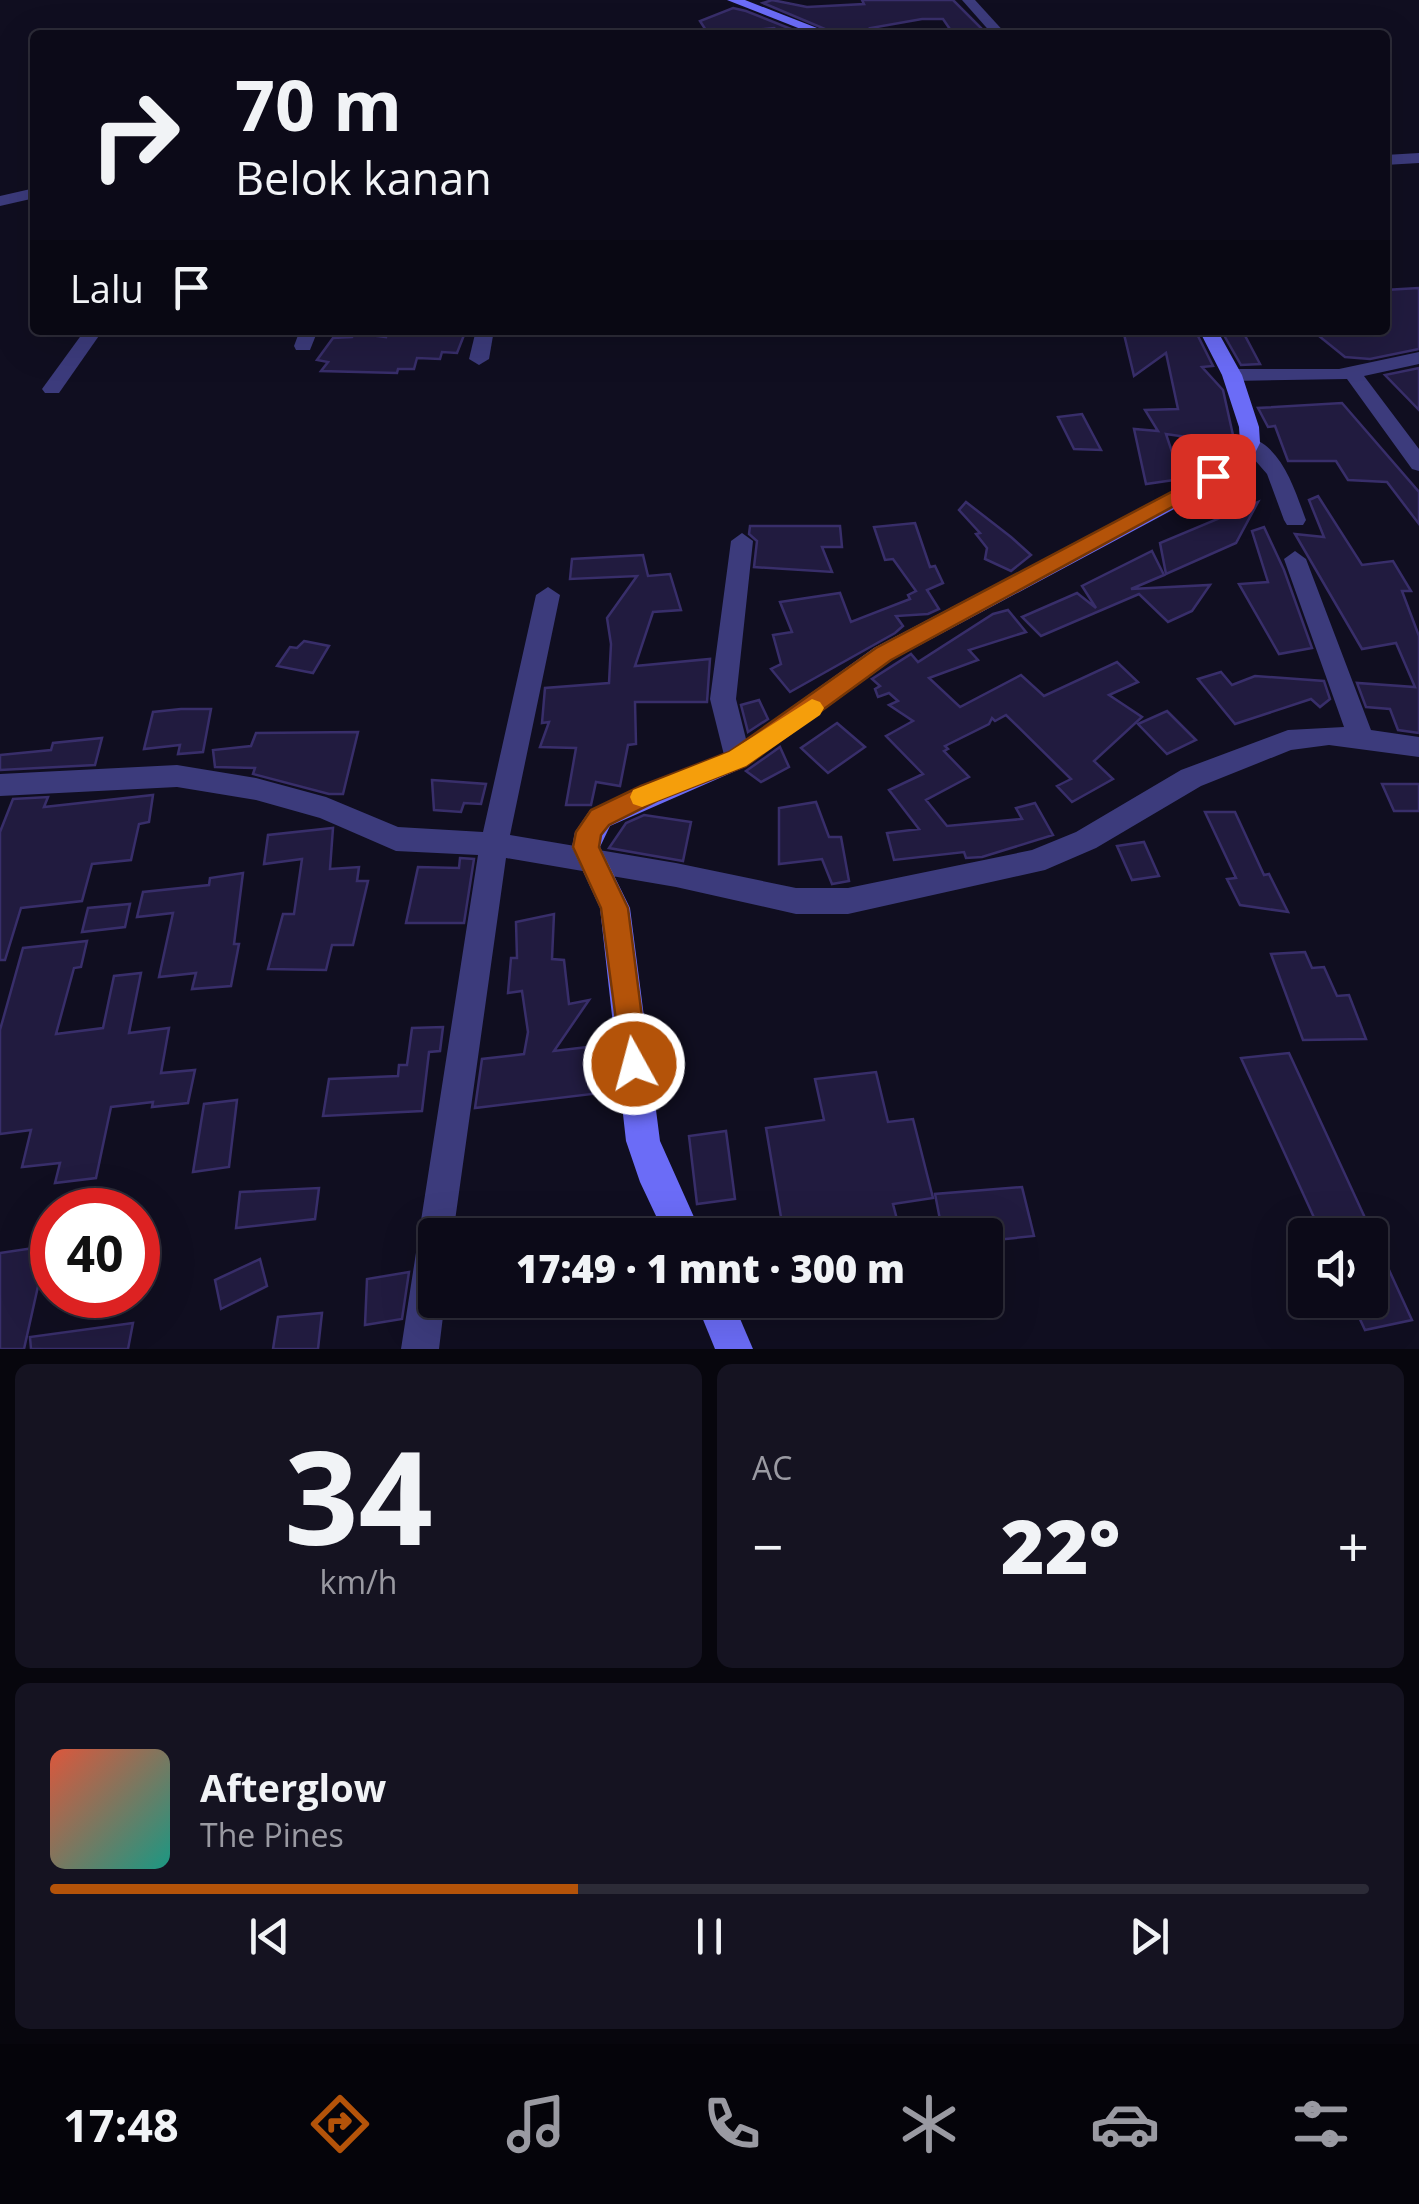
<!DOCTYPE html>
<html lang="id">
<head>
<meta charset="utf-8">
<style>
  :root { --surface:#0c0a18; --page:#151321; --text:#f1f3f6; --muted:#9a9aa2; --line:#2c2b37; --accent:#b45309 }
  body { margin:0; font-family:"Open Sans",sans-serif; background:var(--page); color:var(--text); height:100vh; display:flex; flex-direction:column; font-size:38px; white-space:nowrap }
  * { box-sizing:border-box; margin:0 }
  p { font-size:32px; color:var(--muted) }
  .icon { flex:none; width:55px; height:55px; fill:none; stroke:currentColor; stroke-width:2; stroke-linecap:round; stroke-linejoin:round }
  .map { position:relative; height:1349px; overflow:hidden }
  .panel { display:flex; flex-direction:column; gap:15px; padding:15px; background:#07060d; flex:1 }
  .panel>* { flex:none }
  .top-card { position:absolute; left:30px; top:30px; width:1360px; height:305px; border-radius:10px; box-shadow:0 10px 40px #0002,0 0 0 2px var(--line); background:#0c0a18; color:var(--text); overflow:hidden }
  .tools { position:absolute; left:1288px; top:1218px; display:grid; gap:20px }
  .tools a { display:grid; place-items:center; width:100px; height:100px; border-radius:10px; background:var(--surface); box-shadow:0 10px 40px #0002,0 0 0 2px var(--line); font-size:50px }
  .speed { position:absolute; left:30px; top:1188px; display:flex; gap:20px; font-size:50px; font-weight:700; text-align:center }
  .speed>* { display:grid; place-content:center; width:130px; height:130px; border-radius:50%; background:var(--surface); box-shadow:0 10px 40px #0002,0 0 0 2px var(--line); line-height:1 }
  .speed .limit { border:15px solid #d22; background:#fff; color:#111 }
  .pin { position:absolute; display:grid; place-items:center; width:85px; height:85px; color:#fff; margin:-42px; border-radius:20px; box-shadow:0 5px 15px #0006 }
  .me { position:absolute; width:110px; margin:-55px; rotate:353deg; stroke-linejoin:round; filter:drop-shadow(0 0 8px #0008) }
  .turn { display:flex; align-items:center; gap:35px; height:210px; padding:0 40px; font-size:45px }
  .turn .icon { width:130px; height:130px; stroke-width:2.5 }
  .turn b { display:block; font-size:70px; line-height:85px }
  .then { display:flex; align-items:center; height:95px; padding:0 40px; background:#0003; gap:20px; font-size:38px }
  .big { font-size:75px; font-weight:800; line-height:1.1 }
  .panel .widget { flex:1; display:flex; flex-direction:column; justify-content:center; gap:15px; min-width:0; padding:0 35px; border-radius:15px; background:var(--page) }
  .panel .dial { align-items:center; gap:0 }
  .dial b { font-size:130px; line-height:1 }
  .song { display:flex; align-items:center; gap:30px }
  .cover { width:120px; height:120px; border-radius:15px; background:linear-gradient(135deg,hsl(10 70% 55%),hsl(170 70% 35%)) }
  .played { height:10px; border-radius:5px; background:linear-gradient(90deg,var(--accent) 40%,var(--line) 40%) }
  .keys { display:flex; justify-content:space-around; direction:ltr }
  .heat { display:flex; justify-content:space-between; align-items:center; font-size:55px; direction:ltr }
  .panel .tiles { flex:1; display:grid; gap:15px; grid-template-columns:1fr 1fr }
  .widget:last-child { grid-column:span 2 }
  .trip { position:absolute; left:418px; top:1218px; width:585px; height:100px; border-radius:10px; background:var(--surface); box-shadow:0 10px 40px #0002,0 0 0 2px var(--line); font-weight:800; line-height:100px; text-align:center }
  .dock { display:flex; height:160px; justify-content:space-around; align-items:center; background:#05040a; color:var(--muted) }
  .dock .icon { width:70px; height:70px }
  .dock .selected { color:var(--accent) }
  .dock b { font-size:45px; color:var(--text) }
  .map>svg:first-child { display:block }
  .building { fill:#211b3f; stroke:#382e6a; stroke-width:2.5 }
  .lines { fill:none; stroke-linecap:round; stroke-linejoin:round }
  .street { fill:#3c3b7c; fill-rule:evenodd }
  .secondary { fill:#6b6cf7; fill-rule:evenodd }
  .route { fill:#b45309; stroke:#753606; stroke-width:2.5 }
  .slow { fill:#f59e0b }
</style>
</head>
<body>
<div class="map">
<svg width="1419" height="1349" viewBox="0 0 1419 1349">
  <rect width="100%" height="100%" fill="#100e20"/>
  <!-- building -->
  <g class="building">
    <polygon points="772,0 807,7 864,4 862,0 953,0 988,35 954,35 943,19 922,19 871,28 880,35 839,35 763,3"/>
    <polygon points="733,8 746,11 806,35 784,35 774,28 709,35 700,21"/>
    <polygon points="1419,288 1419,349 1370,359 1345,357 1314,332 1385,330 1385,290"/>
    <polygon points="388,330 466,330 457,353 442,352 440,359 417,358 414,369 398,369 397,373 321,371 328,362 317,360 333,338 352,337 355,333 386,337"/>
    <polygon points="1123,330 1195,330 1213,366 1202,367 1223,390 1235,444 1166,434 1181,479 1146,484 1134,429 1158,431 1145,410 1178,409 1166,353 1134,376"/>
    <polygon points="1221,330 1242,330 1260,364 1241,365"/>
    <polygon points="1419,368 1419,410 1385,375"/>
    <polygon points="1342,403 1419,492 1419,524 1387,482 1348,480 1336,461 1288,461 1275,426 1268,427 1258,408"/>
    <polygon points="1082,414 1101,450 1074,449 1058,417"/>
    <polygon points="1318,496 1362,565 1393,561 1411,591 1402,591 1419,636 1419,733 1398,730 1390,709 1366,707 1357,683 1415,687 1396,643 1362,649 1295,534 1324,537 1309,500"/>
    <polygon points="966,502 1011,537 1031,555 1011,571 985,559 987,548 976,534 980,533 959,510"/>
    <polygon points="1258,502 1236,543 1166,574 1160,543"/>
    <polygon points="915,523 930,567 935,566 943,583 927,590 939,609 928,614 896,616 903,626 895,633 790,692 771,669 781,664 773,635 792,632 780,602 840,593 851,622 910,599 908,595 916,591 893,559 885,560 874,527"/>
    <polygon points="750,526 840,526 842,547 822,547 832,572 754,567 757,541 749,534"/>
    <polygon points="1264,527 1284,570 1312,648 1279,654 1239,584 1268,582 1252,531"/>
    <polygon points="1152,551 1164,575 1131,589 1210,585 1192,611 1168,622 1139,594 1041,636 1022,617 1077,593 1096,608 1082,586"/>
    <polygon points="643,555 648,576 670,574 681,610 653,612 635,666 710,659 707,702 635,702 636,744 628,745 620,786 596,782 591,805 566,805 576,748 540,747 549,722 542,723 545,688 609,683 611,644 607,618 637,576 570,579 572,559"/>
    <polygon points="1008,610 1026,632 969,650 978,660 929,678 960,707 1021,675 1044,696 1117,662 1138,682 1109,695 1142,717 1094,761 1113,779 1072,802 1057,786 1071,779 1006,715 995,721 992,718 989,724 945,746 948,749 944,751 969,777 926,800 947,826 1022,819 1016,808 1035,803 1053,835 982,857 966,858 964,852 894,860 887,833 919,829 889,790 923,774 886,736 913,721 889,705 898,701 889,693 878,697 875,689 880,686 872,679 911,654 918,662 993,614"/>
    <polygon points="304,641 329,646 313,673 277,666 290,647 297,648"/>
    <polygon points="1221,672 1232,685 1255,676 1324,681 1330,699 1320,707 1311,699 1235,724 1198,679"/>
    <polygon points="759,700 768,719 748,732 741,705"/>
    <polygon points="181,709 211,709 203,752 178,754 180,745 144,749 153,712"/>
    <polygon points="1167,711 1196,740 1167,754 1138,724"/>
    <polygon points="837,723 865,747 828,773 801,748"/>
    <polygon points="358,732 343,794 329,794 253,774 255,768 215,767 213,750 251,746 256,733"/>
    <polygon points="102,738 95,765 0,770 0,755 51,750 53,743"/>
    <polygon points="780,747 789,767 761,782 746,771"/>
    <polygon points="432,780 486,784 481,804 464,803 461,812 434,810"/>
    <polygon points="1382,784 1419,784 1419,811 1394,811"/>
    <polygon points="153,795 149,822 139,824 131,860 92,864 82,901 21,908 5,960 0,960 0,832 13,799 48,797 44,807"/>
    <polygon points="816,802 829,837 841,837 849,881 832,884 822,859 779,864 779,808"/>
    <polygon points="1205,812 1235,812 1264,875 1269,874 1288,912 1240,905 1227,879 1236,878"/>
    <polygon points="644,815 691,822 683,861 609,848 626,823"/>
    <polygon points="333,828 330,869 359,867 357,881 368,881 353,945 332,945 326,970 268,969 283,914 294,914 302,859 264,864 268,835"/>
    <polygon points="1144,842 1159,876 1132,880 1117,846"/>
    <polygon points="460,858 474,859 464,923 406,923 418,867 459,868"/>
    <polygon points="243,873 234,944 239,944 231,986 192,989 196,973 159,977 173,913 137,917 143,892 209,885 210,878"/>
    <polygon points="130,904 125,927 82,932 88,908"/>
    <polygon points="554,914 552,959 564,960 569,1004 589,1000 554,1051 605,1045 609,1092 475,1108 482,1059 524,1054 528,1032 522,991 508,993 511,958 517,958 516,922"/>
    <polygon points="87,941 81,967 74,968 56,1034 103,1028 114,976 141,973 129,1033 169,1028 161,1073 195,1070 188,1103 152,1107 153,1102 111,1107 96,1178 55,1183 60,1163 22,1167 31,1130 0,1134 0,1030 23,948"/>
    <polygon points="1305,952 1312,968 1324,967 1337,996 1349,995 1366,1039 1303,1040 1271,954"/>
    <polygon points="443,1027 440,1051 429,1052 422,1111 323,1116 329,1079 398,1076 399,1065 407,1065 412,1028"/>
    <polygon points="1289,1053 1372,1233 1412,1320 1365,1330 1351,1300 1370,1300 1370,1235 1322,1235 1241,1058"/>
    <polygon points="876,1072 888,1122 913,1119 933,1198 893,1204 901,1235 784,1235 766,1128 824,1120 815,1079"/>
    <polygon points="237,1100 229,1167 193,1172 204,1104"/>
    <polygon points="726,1131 735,1199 697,1204 689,1136"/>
    <polygon points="1022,1187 1034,1236 985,1241 985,1235 943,1235 935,1194"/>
    <polygon points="319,1188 315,1219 236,1228 240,1192"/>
    <polygon points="47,1246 24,1349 0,1349 0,1253"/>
    <polygon points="260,1259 267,1286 221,1309 215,1280"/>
    <polygon points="409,1272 402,1319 365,1325 367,1279"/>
    <polygon points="322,1313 318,1349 273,1349 278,1317"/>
    <polygon points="133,1323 128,1349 31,1349 30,1337"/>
  </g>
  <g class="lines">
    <!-- street -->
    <g class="street">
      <polygon points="962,0 975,0 1007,35 993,35"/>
      <polygon points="1419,153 1419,163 1385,165 1385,155"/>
      <polygon points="35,188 35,198 0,206 0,196"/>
      <polygon points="85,330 103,330 59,393 45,393 42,389"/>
      <polygon points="300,330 318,330 310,350 296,350 294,346"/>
      <polygon points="476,330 494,330 489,359 479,365 469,359"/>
      <polygon points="1419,352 1419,364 1364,376 1419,449 1419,471 1412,469 1347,379 1232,381 1222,375 1232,369 1339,369"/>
      <path d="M1250,437C1283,448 1295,491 1306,520L1303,525H1287L1284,520L1267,474L1240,443Z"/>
      <polygon points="742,533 753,541 736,699 751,759 747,766 738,770 729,766 725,759 710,699 731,541"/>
      <polygon points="1295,551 1306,559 1371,730 1419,737 1419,757 1329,745 1291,750 1201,786 1096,848 1045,870 848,914 796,914 676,887 506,858 453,1235 435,1235 435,1300 445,1300 439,1349 401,1349 478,855 396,851 320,818 256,800 177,787 0,796 0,774 177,765 256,778 326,797 398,827 483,832 536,595 548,587 560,595 510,835 676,863 796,888 848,888 1032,850 1076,832 1181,770 1288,730 1344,727 1284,559"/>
    </g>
    <!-- secondary -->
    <g class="secondary">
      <polygon points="727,0 745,0 835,35 816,35"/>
      <polygon points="1199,330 1217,330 1242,375 1259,427 1260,443 1250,463 1191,500 892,660 747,766 610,826 600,847 630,908 660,1141 702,1235 665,1235 640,1182 626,1141 600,908 572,847 575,832 590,810 729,752 874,648 1175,490 1234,454 1240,443 1239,427 1222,375"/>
      <polygon points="695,1300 732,1300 753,1349 715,1349"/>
    </g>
  </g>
  <!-- route -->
  <polygon class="route" points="1213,470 1220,472 1220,481 891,660 746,766 659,800 609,825 601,835 599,847 628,908 648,1064 644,1073 634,1078 623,1073 601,908 573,847 576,832 591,810 641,786 729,752 876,648"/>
  <!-- slow -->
  <polygon class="slow" points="812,699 820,702 824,708 820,715 746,766 642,807 633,804 630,797 633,790 729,752"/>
</svg>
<div class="tools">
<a><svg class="icon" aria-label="sound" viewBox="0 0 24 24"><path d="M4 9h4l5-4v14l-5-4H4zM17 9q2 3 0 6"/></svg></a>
</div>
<div class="speed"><div class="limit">40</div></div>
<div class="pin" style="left:1213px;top:476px;background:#d93025"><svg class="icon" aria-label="arrive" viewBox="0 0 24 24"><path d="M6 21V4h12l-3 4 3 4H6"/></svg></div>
<svg class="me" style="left:634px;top:1064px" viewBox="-20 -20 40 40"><circle r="17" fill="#b45309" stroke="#fff" stroke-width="3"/><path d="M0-11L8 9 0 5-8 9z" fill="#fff"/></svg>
<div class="trip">17:49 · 1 mnt · 300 m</div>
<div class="top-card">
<div class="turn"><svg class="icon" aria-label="right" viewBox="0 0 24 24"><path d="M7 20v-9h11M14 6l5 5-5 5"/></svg><div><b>70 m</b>Belok kanan</div></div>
<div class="then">Lalu<svg class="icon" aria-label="arrive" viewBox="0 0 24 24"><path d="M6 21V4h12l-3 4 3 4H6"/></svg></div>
</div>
</div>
<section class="panel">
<div class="tiles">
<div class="widget dial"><b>34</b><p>km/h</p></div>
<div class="widget"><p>AC</p>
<div class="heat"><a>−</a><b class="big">22°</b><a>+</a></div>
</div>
<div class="widget">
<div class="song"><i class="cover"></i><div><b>Afterglow</b><p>The Pines</p></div></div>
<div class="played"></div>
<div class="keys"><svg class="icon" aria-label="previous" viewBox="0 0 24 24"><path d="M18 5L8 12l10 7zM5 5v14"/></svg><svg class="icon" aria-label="pause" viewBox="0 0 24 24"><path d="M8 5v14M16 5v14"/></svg><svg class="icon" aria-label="next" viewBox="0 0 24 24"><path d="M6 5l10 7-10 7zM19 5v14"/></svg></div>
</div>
</div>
</section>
<nav class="dock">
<b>17:48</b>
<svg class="icon selected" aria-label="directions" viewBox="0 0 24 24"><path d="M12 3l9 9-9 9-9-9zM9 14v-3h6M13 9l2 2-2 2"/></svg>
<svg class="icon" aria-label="music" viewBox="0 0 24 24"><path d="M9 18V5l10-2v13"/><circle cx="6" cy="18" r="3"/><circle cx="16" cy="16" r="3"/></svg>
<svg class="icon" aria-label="phone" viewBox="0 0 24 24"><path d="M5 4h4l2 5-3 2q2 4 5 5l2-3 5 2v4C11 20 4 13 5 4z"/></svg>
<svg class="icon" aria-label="climate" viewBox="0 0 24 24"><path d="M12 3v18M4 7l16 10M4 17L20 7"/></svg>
<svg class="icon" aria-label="car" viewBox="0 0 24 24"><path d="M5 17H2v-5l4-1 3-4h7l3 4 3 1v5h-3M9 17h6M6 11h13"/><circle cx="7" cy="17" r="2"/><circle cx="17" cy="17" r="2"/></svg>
<svg class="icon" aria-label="filters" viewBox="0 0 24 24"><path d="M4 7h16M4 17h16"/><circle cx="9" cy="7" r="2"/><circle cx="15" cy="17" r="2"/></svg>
</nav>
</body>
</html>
